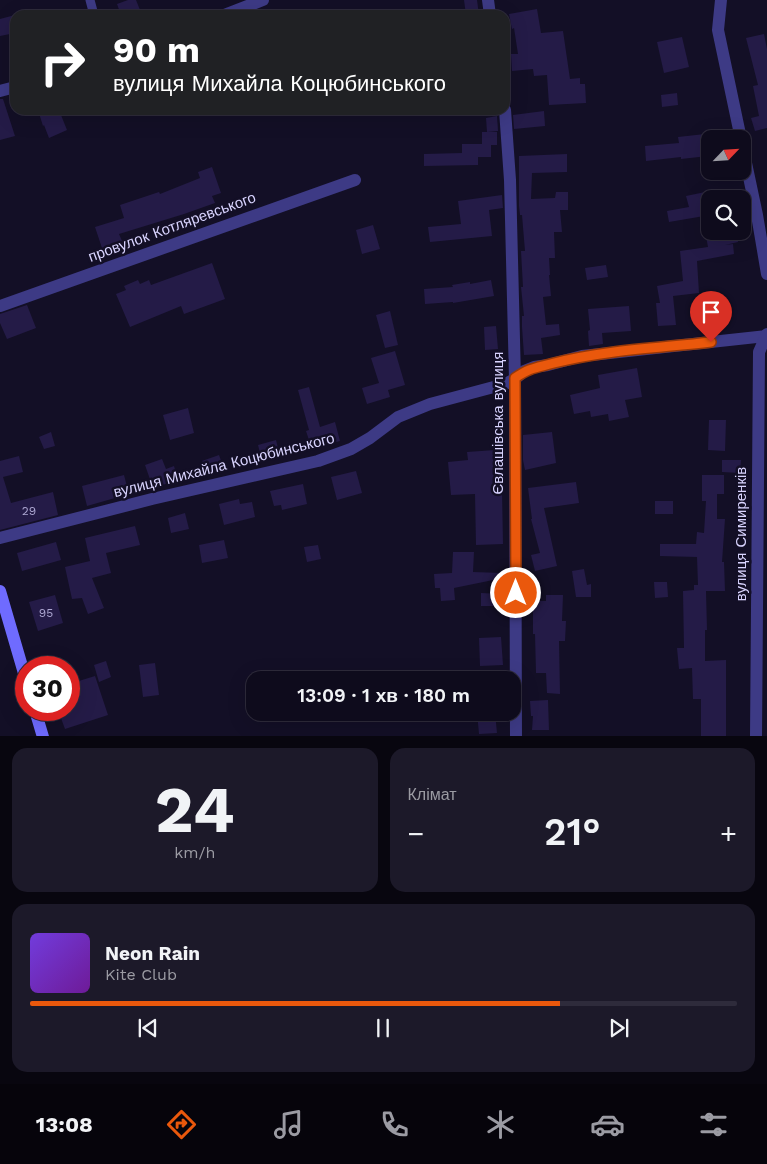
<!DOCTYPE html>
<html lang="uk">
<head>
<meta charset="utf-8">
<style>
  :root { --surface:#0e0b1c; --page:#1c1929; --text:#f1f3f6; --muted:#9b9ba3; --line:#2e2b3b; --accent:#ea580c }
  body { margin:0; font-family:"Work Sans",sans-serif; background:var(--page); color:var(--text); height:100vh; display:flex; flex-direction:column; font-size:19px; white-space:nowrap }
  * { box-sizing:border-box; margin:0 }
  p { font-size:16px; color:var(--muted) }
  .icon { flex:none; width:28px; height:28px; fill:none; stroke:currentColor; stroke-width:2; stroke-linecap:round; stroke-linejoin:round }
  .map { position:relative; height:736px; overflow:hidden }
  .side { display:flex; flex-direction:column; gap:12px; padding:12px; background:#08060f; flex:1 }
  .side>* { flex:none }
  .banner { position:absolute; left:10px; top:10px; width:500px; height:105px; border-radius:15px; box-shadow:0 5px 20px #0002,0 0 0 1px var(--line); background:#202124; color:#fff; overflow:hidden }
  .needle { width:32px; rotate:65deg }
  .fabs { position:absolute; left:701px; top:130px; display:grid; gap:10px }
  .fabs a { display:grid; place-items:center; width:50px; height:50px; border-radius:10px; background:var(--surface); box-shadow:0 5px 20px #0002,0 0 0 1px var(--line); font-size:25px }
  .speed { position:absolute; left:15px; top:656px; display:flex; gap:10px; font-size:25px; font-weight:700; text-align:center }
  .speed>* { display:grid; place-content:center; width:65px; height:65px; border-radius:50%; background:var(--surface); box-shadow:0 5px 20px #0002,0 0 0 1px var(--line); line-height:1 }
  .speed .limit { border:8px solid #d22; background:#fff; color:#111 }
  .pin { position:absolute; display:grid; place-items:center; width:42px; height:42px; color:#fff; margin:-51px -21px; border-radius:50% 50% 50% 0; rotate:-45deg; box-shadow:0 0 5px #0007 }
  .pin .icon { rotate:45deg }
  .me { position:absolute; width:55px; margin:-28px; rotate:0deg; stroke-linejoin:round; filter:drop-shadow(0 0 4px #0008) }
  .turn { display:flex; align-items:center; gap:18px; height:105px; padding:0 20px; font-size:22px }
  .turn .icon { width:65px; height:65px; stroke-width:2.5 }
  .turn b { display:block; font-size:35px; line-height:42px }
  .big { font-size:38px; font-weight:600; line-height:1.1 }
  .side .widget { flex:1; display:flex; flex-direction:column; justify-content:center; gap:8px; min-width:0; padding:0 18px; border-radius:15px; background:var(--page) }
  .side .dial { align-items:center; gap:0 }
  .dial b { font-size:65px; line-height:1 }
  .song { display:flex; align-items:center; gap:15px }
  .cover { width:60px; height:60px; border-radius:8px; background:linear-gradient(135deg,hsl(260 70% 55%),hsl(280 70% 35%)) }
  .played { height:5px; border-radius:2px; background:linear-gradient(90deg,var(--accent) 75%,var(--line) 75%) }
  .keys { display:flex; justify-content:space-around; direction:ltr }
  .heat { display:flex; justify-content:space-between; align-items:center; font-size:28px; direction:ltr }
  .side .tiles { flex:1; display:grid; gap:12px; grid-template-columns:1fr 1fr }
  .widget:last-child { grid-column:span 2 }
  .trip { position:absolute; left:246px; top:671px; width:275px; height:50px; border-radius:15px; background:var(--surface); box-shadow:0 5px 20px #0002,0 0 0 1px var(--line); font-weight:600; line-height:50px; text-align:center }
  .tab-bar { display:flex; height:80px; justify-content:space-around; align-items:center; background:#06040b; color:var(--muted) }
  .tab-bar .icon { width:35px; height:35px }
  .tab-bar .on { color:var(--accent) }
  .tab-bar b { font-size:22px; color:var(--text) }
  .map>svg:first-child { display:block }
  .building { fill:#241b47 }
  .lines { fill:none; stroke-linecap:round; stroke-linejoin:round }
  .service { stroke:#3d3a85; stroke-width:9 }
  .minor { stroke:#3d3a85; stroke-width:12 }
  .secondary { stroke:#6f6bff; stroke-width:12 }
  .route-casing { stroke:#983908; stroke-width:12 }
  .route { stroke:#ea580c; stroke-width:9 }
  .labels { text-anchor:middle; stroke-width:5; stroke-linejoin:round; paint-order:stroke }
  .number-label { font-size:12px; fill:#aca6d1 }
  .street-label { font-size:15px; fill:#d9d4ff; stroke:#130f26 }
</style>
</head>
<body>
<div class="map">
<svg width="767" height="737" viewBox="0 0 767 737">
  <rect width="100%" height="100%" fill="#130f26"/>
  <!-- building -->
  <g class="building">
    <polygon points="128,0 136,0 142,15 121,15 117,4"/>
    <polygon points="464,0 477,0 479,15 466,15"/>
    <polygon points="537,9 541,33 563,31 570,79 580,78 580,84 585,84 586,103 549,105 547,75 534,76 533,69 512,71 511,54 518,54 514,28 512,29 509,14"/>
    <polygon points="15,15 15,33 0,36 0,19"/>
    <polygon points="764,34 767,49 767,128 755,131 751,118 759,116 753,86 758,85 746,38"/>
    <polygon points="682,37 689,67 664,73 657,42"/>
    <polygon points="677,93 678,105 662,107 661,95"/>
    <polygon points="0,99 3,99 15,136 0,140"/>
    <polygon points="38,110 59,110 67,130 49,138 44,125 43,126"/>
    <polygon points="544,111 545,126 514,129 513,115"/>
    <polygon points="497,116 498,131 487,132 486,118"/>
    <polygon points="482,132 497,132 497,145 491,145 491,157 478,157 478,165 424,166 424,154 462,153 462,144 482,144"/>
    <polygon points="705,134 708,156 681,159 681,157 646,161 645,146 679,143 678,137"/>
    <polygon points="567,154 567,172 532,173 531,199 555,198 556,192 568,192 568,210 560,210 562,232 554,232 555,258 549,258 550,275 549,275 551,296 543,297 546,325 559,324 560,335 541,338 543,354 524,355 522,327 522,316 524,316 521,287 523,287 521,251 525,251 522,215 520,215 519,206 519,156"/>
    <polygon points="212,167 221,193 212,196 215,203 184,214 119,234 122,241 102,248 95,227 124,218 120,205 159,192 160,194 200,178 198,172"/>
    <polygon points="710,191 710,215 669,222 667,211 689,207 686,196"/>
    <polygon points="502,195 503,208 489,210 492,236 430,242 428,227 461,224 458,201"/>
    <polygon points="373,225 380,249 362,254 356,230"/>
    <polygon points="705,231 736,231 738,242 725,245 733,244 734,254 697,261 699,293 673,296 676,325 658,326 656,303 660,303 657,286 683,281 680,251 708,247"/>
    <polygon points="212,263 225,299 184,314 181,306 130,327 116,294 126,290 124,286 138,280 140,284 149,280 151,285"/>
    <polygon points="606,265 608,277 587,280 585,268"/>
    <polygon points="491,280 494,296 453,303 453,302 425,304 424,289 453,287 452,285 470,282 470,284"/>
    <polygon points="724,298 727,325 703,328 699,301"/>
    <polygon points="27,305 36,328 7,339 0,323 0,314"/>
    <polygon points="629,306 631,331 602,333 603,344 589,346 588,331 590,330 588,309"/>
    <polygon points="390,311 398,345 385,348 376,315"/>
    <polygon points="496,326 498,349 485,350 484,327"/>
    <polygon points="395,351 405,385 388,390 390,397 367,404 362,388 379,383 371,358"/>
    <polygon points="637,368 642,397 625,400 629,417 609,421 608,414 591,417 590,411 574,414 570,395 600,388 598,375"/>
    <polygon points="309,387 320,427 335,422 340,441 312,449 306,431 309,430 298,390"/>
    <polygon points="188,408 194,433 170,440 163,415"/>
    <polygon points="709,420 726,420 725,451 708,450"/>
    <polygon points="51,432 55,446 44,449 39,437"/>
    <polygon points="552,432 556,463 525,470 523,460 523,435"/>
    <polygon points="276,440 280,456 262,461 258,445"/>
    <polygon points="495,450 498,490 502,490 503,544 476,545 475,494 451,495 448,462 468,460 467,452"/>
    <polygon points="219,455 224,469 207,475 202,461"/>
    <polygon points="19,456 23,472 3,477 11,503 53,492 58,515 0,530 0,461"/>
    <polygon points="162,459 166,469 174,466 178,480 153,488 145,465"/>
    <polygon points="722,460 741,460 740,473 722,472"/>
    <polygon points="356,471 362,493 337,500 331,477"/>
    <polygon points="124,475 129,494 87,506 82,486"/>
    <polygon points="702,475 724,475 724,494 717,494 717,519 725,519 722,562 724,562 725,591 706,591 707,630 705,630 705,661 726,660 726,737 701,737 701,699 693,699 692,668 679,669 677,648 684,648 683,591 694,590 694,585 698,585 697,557 660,556 660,544 696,544 697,532 704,533 706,501 702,501"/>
    <polygon points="576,482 579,503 544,508 557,566 535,571 531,555 540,553 531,519 532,519 528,488"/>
    <polygon points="303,484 307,504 282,510 281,505 274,506 270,491"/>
    <polygon points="239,499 240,504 252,502 255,517 224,525 219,504"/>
    <rect x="655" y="501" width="18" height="13"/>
    <polygon points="185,513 189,529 171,533 168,518"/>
    <polygon points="135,526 140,545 106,553 111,573 92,578 104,608 88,614 82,598 72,599 65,567 90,561 85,538"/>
    <polygon points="224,540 228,558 202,563 199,545"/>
    <polygon points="56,542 61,560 22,571 17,553"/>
    <polygon points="318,545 321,559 307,562 304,547"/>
    <polygon points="453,552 474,552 473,572 502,573 503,578 454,588 455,600 441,601 440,588 435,588 434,574 452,573"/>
    <polygon points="584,569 587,585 591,584 591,597 576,597 572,571"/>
    <polygon points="654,582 667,582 668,597 655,598"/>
    <polygon points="481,593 502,594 502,606 481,606"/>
    <polygon points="55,595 63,623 38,631 29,602"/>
    <polygon points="546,595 563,595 562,621 566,621 565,641 559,641 560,694 547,693 546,673 536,673 535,634 533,634 533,601 546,601"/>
    <polygon points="501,637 503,665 480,666 479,638"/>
    <polygon points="106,661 111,677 99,682 94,665"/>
    <polygon points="155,663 159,695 143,697 139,665"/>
    <polygon points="95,676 108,715 65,729 58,710 69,710 69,684"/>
    <polygon points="548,700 549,730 532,730 533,716 531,716 530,701"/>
    <polygon points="477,712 495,712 497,733 479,734"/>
  </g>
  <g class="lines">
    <!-- service -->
    <polyline class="service" points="90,0 94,15"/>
    <!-- minor -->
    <g class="minor">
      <polyline points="488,0 490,15"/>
      <polyline points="721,0 718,30 741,139"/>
      <polyline points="224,15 263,0"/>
      <polyline points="0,91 15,87"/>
      <polyline points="505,110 510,180 515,379 516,737"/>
      <polyline points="742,144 757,215 767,274"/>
      <polyline points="0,306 355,180"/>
      <polyline points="0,538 152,499 318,461 351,449 370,438 398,417 430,404 505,384 515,379 524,371 534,367 548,365 582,356 767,336"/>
      <polyline points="756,737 759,352 767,334"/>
    </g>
    <!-- secondary -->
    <g class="secondary">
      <polyline points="0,591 26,680"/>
      <polyline points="35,710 43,737"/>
    </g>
  </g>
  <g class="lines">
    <defs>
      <path id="route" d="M516,593L515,378C531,367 536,368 554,363C605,350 659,348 711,342"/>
    </defs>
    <!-- route casing -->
    <use href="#route" class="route-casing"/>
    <!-- route -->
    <use href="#route" class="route"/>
  </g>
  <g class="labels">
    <!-- number labels -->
    <g class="number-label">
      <text x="29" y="515">29</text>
      <text x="46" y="617">95</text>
    </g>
    <!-- street labels -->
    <g class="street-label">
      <text transform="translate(172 227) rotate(-20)" y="5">провулок Котляревського</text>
      <text transform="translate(498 423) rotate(-90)" y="5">Євлашівська вулиця</text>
      <text transform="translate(224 465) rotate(-14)" y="5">вулиця Михайла Коцюбинського</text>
      <text transform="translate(741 534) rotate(-90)" y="5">вулиця Симиренків</text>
    </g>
  </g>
</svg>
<div class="fabs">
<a><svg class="needle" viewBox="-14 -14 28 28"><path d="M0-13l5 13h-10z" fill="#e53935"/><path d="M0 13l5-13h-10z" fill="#9b9ba3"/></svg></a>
<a><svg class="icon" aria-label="search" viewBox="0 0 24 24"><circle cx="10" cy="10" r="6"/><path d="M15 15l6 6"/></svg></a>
</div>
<div class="speed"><div class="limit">30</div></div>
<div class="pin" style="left:711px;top:342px;background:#d93025"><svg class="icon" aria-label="arrive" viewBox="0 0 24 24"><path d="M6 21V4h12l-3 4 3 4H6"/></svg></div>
<svg class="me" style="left:516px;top:593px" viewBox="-20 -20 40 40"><circle r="17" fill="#ea580c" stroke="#fff" stroke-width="3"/><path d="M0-11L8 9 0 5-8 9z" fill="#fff"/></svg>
<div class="trip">13:09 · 1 хв · 180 m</div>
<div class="banner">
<div class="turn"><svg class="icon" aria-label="right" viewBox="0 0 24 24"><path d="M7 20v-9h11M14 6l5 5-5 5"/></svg><div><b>90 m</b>вулиця Михайла Коцюбинського</div></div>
</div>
</div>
<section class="side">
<div class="tiles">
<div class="widget dial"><b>24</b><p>km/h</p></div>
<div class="widget"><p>Клімат</p>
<div class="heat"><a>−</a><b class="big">21°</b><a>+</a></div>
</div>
<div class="widget">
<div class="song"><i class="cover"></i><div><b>Neon Rain</b><p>Kite Club</p></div></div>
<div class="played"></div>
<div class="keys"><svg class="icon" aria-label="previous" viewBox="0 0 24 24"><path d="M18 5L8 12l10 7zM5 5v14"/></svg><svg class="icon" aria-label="pause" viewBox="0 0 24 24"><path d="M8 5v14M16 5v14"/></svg><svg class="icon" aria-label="next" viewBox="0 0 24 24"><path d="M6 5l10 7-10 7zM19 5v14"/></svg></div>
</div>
</div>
</section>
<nav class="tab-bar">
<b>13:08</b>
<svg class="icon on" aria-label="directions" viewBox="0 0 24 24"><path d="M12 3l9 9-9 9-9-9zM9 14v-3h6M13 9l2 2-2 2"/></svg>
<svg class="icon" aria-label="music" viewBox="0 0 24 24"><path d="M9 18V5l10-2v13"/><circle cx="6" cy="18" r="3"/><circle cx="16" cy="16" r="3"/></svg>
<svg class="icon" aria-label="phone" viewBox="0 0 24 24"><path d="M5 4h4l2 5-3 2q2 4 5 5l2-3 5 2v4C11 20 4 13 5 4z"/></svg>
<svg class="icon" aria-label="climate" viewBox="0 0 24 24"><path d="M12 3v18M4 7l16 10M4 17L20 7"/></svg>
<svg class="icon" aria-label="car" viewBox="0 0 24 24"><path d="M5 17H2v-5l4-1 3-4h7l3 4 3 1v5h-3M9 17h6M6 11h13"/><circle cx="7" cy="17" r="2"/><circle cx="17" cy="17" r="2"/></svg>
<svg class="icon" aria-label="filters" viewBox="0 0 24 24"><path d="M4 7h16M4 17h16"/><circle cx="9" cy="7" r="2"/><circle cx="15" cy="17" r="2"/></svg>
</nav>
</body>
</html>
